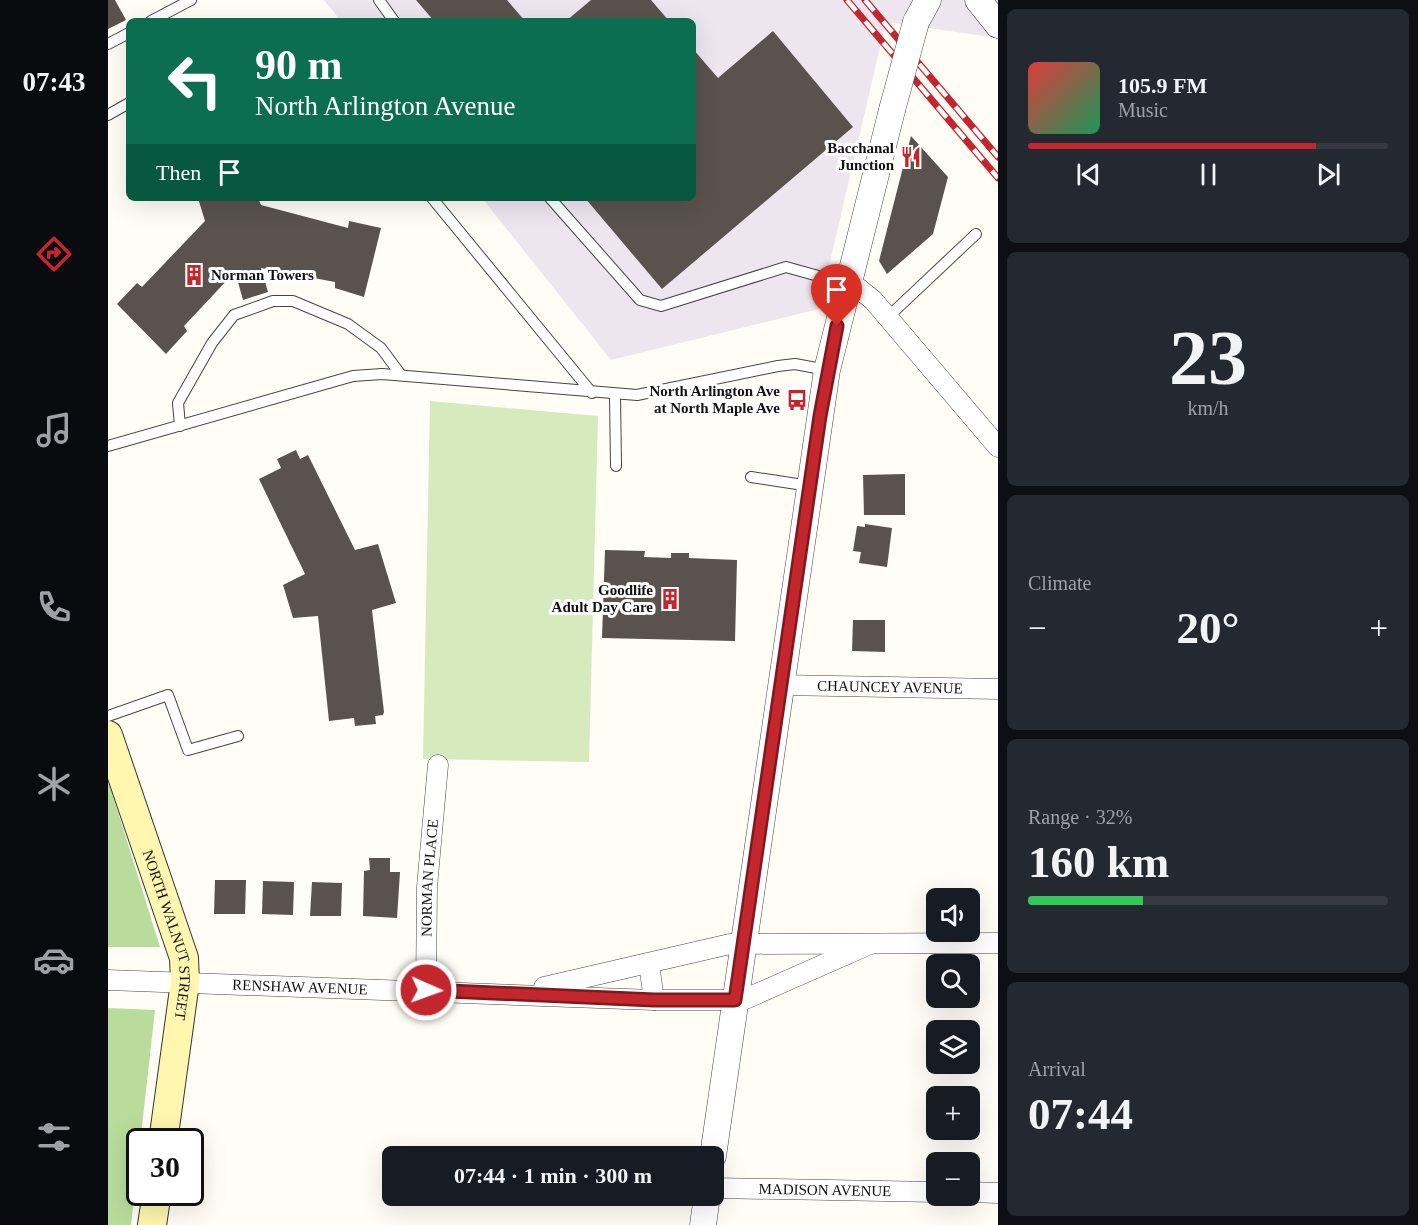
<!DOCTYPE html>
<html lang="en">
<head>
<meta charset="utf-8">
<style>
  :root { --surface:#171b24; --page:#242831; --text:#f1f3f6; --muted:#9ea1a6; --line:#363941; --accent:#c4262e }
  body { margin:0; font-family:"Times New Roman",serif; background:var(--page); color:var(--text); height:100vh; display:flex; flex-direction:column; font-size:22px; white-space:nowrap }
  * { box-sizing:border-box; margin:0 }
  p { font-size:20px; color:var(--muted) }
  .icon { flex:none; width:33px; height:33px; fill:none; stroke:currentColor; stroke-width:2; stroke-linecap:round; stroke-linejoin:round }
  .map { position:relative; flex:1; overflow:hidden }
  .side { display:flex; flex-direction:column; gap:9px; padding:9px; background:#0d0f14; width:420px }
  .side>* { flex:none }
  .guide { position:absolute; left:18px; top:18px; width:570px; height:183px; border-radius:9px; box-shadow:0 6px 24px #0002; background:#0b6e4f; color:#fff; overflow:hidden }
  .fabs { position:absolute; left:818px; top:888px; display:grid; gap:12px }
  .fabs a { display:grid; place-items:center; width:54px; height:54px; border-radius:9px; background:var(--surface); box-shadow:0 6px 24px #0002; font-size:30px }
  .speed { position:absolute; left:18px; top:1128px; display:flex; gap:12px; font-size:30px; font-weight:700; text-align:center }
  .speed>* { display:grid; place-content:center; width:78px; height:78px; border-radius:50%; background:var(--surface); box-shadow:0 6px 24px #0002; line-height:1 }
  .speed .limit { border:3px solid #111; border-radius:9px; background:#fff; color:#111 }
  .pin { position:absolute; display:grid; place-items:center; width:51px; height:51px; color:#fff; margin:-62px -26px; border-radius:50% 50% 50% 0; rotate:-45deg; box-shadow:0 0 6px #0007 }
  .pin .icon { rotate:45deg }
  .me { position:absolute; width:66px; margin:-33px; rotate:92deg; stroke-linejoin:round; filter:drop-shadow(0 0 4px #0008) }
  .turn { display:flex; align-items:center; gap:21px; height:126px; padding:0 30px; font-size:27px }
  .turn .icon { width:78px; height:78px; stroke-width:2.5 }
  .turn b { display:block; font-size:42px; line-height:51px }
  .then { display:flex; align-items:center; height:57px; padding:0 30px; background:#0003; gap:12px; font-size:22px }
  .big { font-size:45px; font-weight:700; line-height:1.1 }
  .side .tile { flex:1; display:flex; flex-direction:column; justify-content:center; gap:9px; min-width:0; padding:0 21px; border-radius:9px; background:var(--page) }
  .side .dial { align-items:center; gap:0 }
  .dial b { font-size:78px; line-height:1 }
  .song { display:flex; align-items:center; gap:18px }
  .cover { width:72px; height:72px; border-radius:9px; background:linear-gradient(135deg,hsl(0 70% 55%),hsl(150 70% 35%)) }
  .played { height:6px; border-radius:3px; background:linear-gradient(90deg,var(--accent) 80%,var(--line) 80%) }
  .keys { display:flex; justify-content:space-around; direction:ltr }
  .heat { display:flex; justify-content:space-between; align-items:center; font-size:33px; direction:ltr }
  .charge { height:9px; border-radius:4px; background:linear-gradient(90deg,#34c759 32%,var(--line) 0) }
  .trip { position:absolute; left:274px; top:1146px; width:342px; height:60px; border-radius:9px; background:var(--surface); box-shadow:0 6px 24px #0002; font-weight:700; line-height:60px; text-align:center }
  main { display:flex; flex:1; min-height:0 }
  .tabs { display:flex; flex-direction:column; width:108px; justify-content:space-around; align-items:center; background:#090b0e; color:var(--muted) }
  .tabs .icon { width:42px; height:42px }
  .tabs .selected { color:var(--accent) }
  .tabs b { font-size:27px; color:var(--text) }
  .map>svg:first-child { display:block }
  .industrial { fill:#eee6ef }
  .green { fill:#d5ebbd }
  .forest { fill:#b9dc9c }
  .building { fill:#5a524d }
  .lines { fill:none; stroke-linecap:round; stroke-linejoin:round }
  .service-casing { stroke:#444; stroke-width:12 }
  .minor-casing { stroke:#444; stroke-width:21 }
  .tertiary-casing { stroke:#444; stroke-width:27 }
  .secondary-casing { stroke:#333; stroke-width:30 }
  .service { stroke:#fff; stroke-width:10 }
  .minor { stroke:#fff; stroke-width:20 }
  .tertiary { stroke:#fff; stroke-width:26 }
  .secondary { stroke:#fff6b0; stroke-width:28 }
  .rail-casing { stroke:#c4262e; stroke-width:7 }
  .rail { stroke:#fff; stroke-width:4.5; stroke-dasharray:14; stroke-linecap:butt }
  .tertiary-bridge-casing { stroke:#444; stroke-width:27; stroke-linecap:butt }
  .tertiary-bridge { stroke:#fff; stroke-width:26 }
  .route-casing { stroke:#7f191e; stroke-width:15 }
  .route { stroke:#c4262e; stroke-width:10 }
  .labels { text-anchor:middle; stroke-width:6; stroke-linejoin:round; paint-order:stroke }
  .poi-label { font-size:15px; font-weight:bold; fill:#111; stroke:#fff; text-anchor:end }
  .street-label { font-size:15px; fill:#111; stroke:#fff }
</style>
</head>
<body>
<main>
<nav class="tabs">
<b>07:43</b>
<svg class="icon selected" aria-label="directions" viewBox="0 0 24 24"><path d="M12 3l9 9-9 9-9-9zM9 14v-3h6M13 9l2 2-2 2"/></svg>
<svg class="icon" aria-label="music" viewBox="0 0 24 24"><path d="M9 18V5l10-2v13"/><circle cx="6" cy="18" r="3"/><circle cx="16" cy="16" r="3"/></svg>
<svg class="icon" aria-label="phone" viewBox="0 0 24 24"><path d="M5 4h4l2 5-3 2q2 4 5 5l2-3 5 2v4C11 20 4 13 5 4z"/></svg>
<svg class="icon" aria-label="climate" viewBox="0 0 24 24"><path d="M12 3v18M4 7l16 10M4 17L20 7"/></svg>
<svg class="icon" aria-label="car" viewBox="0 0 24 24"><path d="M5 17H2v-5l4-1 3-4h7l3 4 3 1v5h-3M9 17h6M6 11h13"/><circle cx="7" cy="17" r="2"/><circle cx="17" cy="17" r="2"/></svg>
<svg class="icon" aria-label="filters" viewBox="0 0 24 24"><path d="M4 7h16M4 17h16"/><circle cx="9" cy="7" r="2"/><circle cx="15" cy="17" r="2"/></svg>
</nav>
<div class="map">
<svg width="890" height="1225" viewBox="0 0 890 1225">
  <rect width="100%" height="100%" fill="#fffdf5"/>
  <!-- industrial -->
  <polygon class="industrial" points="216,0 890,0 890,38 778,22 711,309 503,360 374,198 585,198 585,21 233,21"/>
  <!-- green -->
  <polygon class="green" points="322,401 490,416 481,762 315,759"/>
  <!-- forest -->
  <g class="forest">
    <polygon points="0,780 52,947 0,947"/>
    <polygon points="0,1008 47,1010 23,1225 0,1225"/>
  </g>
  <!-- building -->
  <g class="building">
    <polygon points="0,0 7,0 18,20 0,29"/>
    <polygon points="308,0 399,0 417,21 326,21"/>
    <polygon points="483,0 543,0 561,21 458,21"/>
    <polygon points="665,31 745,127 554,289 477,198 585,198 585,49 610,78"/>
    <polygon points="803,136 840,177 825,234 779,274 771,261"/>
    <polygon points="90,198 150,198 153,205 240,228 241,221 273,228 256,297 227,288 227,282 153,268 160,292 135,300 128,275 123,276 76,326 79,331 58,354 9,304 29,283 34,287 97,221"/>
    <polygon points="188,450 192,459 200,455 247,550 270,544 288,603 264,610 276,712 275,715 267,716 268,724 247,726 246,718 221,721 210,616 185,618 175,585 197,574 151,479 173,468 169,459"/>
    <polygon points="797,474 797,515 756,515 755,475"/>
    <polygon points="757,524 784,528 779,567 751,563 753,552 745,551 749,526 757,527"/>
    <polygon points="497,550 537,551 536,557 563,558 563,553 581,553 581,558 629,560 627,641 494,638"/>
    <polygon points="745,620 777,620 777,652 744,651"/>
    <polygon points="261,858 282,858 282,872 292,872 289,918 255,916 256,871 262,870"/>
    <polygon points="107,880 138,880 137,914 106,914"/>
    <polygon points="155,881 186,882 185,915 154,914"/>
    <polygon points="204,882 234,883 233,916 202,916"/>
  </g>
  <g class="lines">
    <defs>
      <g id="service">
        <polyline points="271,0 286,21"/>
        <polyline points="43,21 83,0"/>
        <polyline points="0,44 21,33"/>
        <polyline points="0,115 21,103"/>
        <polyline points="324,198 484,393"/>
        <polyline points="442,198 532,300 553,306 678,267 739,284"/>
        <polyline points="780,317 868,234"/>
        <polyline points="507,395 508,466"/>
        <polyline points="72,426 70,403 104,343 126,315 165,301 185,301 240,324 273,348 293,375"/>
        <polyline points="0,446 245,376 274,374 529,395 670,366 687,364 719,370"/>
        <polyline points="643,477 702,486"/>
        <polyline points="0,716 60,695 80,750 130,736"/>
      </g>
      <g id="minor">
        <polyline points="739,284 750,288 765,300 890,447"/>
        <path id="s1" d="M672,685L890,689"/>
        <polyline points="541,964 546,1000"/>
        <path id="s2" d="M0,980L546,1000H635L762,944"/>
        <polyline points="436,987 622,944 890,943"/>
        <path id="s3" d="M318,990L319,887L330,765"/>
        <path id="s4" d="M606,1188L828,1192"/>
        <polyline points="861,1192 890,1193"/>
      </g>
      <g id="tertiary">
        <polyline points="870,0 890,25"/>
        <polyline points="808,22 820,0"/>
        <polyline points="605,1156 719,370 784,110"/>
        <polyline points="595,1225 599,1196"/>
      </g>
      <g id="secondary">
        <path id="s5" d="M0,735L76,958L77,982L55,1142"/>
        <polyline points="44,1225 49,1192"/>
      </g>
    </defs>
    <!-- service casing -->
    <use href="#service" class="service-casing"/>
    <!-- minor casing -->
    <use href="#minor" class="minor-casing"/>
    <!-- tertiary casing -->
    <use href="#tertiary" class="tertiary-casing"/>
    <!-- secondary casing -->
    <use href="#secondary" class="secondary-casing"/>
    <!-- service -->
    <use href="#service" class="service"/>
    <!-- minor -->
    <use href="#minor" class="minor"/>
    <!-- tertiary -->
    <use href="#tertiary" class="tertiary"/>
    <!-- secondary -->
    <use href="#secondary" class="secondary"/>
    <defs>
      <g id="rail">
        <polyline points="739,0 890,178"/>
        <polyline points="757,0 890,157"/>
      </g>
    </defs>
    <!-- rail casing -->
    <use href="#rail" class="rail-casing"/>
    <!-- rail -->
    <use href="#rail" class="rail"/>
    <defs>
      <polyline id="tertiary-bridge" points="784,110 808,22"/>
    </defs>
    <!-- tertiary-bridge casing -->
    <use href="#tertiary-bridge" class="tertiary-bridge-casing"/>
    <!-- tertiary-bridge -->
    <use href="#tertiary-bridge" class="tertiary-bridge"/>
  </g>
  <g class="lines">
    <defs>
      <polyline id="route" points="318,990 546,1000 627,1000 712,416 729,326"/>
    </defs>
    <!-- route casing -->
    <use href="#route" class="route-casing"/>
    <!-- route -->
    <use href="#route" class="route"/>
  </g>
  <!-- icons -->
  <defs>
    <symbol id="restaurant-bare" viewBox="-9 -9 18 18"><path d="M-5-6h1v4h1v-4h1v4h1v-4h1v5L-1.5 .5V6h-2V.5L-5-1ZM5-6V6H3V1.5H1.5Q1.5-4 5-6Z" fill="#c4262e" stroke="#fff" stroke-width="2.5" paint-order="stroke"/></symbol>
    <symbol id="building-bare" viewBox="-9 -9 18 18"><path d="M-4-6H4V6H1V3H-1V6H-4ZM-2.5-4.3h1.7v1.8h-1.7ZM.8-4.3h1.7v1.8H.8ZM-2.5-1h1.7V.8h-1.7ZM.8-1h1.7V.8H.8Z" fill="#c4262e" stroke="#fff" stroke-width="2.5" paint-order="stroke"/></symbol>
    <symbol id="bus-bare" viewBox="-9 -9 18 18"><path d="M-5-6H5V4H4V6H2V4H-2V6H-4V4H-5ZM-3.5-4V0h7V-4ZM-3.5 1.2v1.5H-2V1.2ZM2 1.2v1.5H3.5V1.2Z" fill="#c4262e" stroke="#fff" stroke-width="2.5" paint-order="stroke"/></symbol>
  </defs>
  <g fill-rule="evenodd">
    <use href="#restaurant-bare" x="788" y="142" width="30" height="30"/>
    <use href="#building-bare" x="71" y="260" width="30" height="30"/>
    <use href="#bus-bare" x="674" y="385" width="30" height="30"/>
    <use href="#building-bare" x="547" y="584" width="30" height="30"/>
  </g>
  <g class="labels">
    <!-- poi labels -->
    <g class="poi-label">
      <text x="786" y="153">Bacchanal<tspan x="786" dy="17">Junction</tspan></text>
      <text x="103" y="280" text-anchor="start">Norman Towers</text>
      <text x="672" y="396">North Arlington Ave<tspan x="672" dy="17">at North Maple Ave</tspan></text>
      <text x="545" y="595">Goodlife<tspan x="545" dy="17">Adult Day Care</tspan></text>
    </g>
    <!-- street labels -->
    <g class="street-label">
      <text dy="5" stroke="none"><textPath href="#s1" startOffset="110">CHAUNCEY AVENUE</textPath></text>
      <text dy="5" stroke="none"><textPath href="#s3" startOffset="112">NORMAN PLACE</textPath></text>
      <text dy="5" stroke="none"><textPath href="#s5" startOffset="210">NORTH WALNUT STREET</textPath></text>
      <text dy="5" stroke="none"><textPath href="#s2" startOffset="192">RENSHAW AVENUE</textPath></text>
      <text dy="5" stroke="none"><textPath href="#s4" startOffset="111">MADISON AVENUE</textPath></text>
    </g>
  </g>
</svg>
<div class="fabs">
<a><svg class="icon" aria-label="sound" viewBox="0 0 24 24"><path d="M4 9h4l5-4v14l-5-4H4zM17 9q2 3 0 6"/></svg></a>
<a><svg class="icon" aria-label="search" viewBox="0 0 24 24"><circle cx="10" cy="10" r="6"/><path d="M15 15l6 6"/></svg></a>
<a><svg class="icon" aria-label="layers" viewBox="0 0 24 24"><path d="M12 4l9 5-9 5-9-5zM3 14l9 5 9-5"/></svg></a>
<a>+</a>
<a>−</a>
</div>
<div class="speed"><div class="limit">30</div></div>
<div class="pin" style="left:729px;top:326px;background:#d93025"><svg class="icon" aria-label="arrive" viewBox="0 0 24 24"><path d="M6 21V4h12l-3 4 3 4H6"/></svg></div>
<svg class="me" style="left:318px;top:990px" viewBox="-20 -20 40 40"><circle r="17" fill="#c4262e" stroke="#fff" stroke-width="3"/><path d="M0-11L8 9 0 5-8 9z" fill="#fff"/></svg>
<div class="trip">07:44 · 1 min · 300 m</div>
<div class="guide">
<div class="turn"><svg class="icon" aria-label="left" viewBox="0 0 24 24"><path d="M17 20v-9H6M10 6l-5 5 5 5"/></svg><div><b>90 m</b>North Arlington Avenue</div></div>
<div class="then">Then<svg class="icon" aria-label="arrive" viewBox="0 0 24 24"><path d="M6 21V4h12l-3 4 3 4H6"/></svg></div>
</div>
</div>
<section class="side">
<div class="tile">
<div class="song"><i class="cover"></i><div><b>105.9 FM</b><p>Music</p></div></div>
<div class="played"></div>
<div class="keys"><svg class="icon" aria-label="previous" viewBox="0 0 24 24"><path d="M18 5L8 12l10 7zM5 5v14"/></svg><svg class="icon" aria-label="pause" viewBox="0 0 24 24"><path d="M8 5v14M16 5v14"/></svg><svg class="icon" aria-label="next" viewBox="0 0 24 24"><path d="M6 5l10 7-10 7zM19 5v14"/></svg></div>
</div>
<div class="tile dial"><b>23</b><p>km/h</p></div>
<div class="tile"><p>Climate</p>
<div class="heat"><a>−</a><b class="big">20°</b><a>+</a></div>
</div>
<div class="tile"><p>Range · 32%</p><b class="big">160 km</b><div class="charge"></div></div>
<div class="tile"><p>Arrival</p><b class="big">07:44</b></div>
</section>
</main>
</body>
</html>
